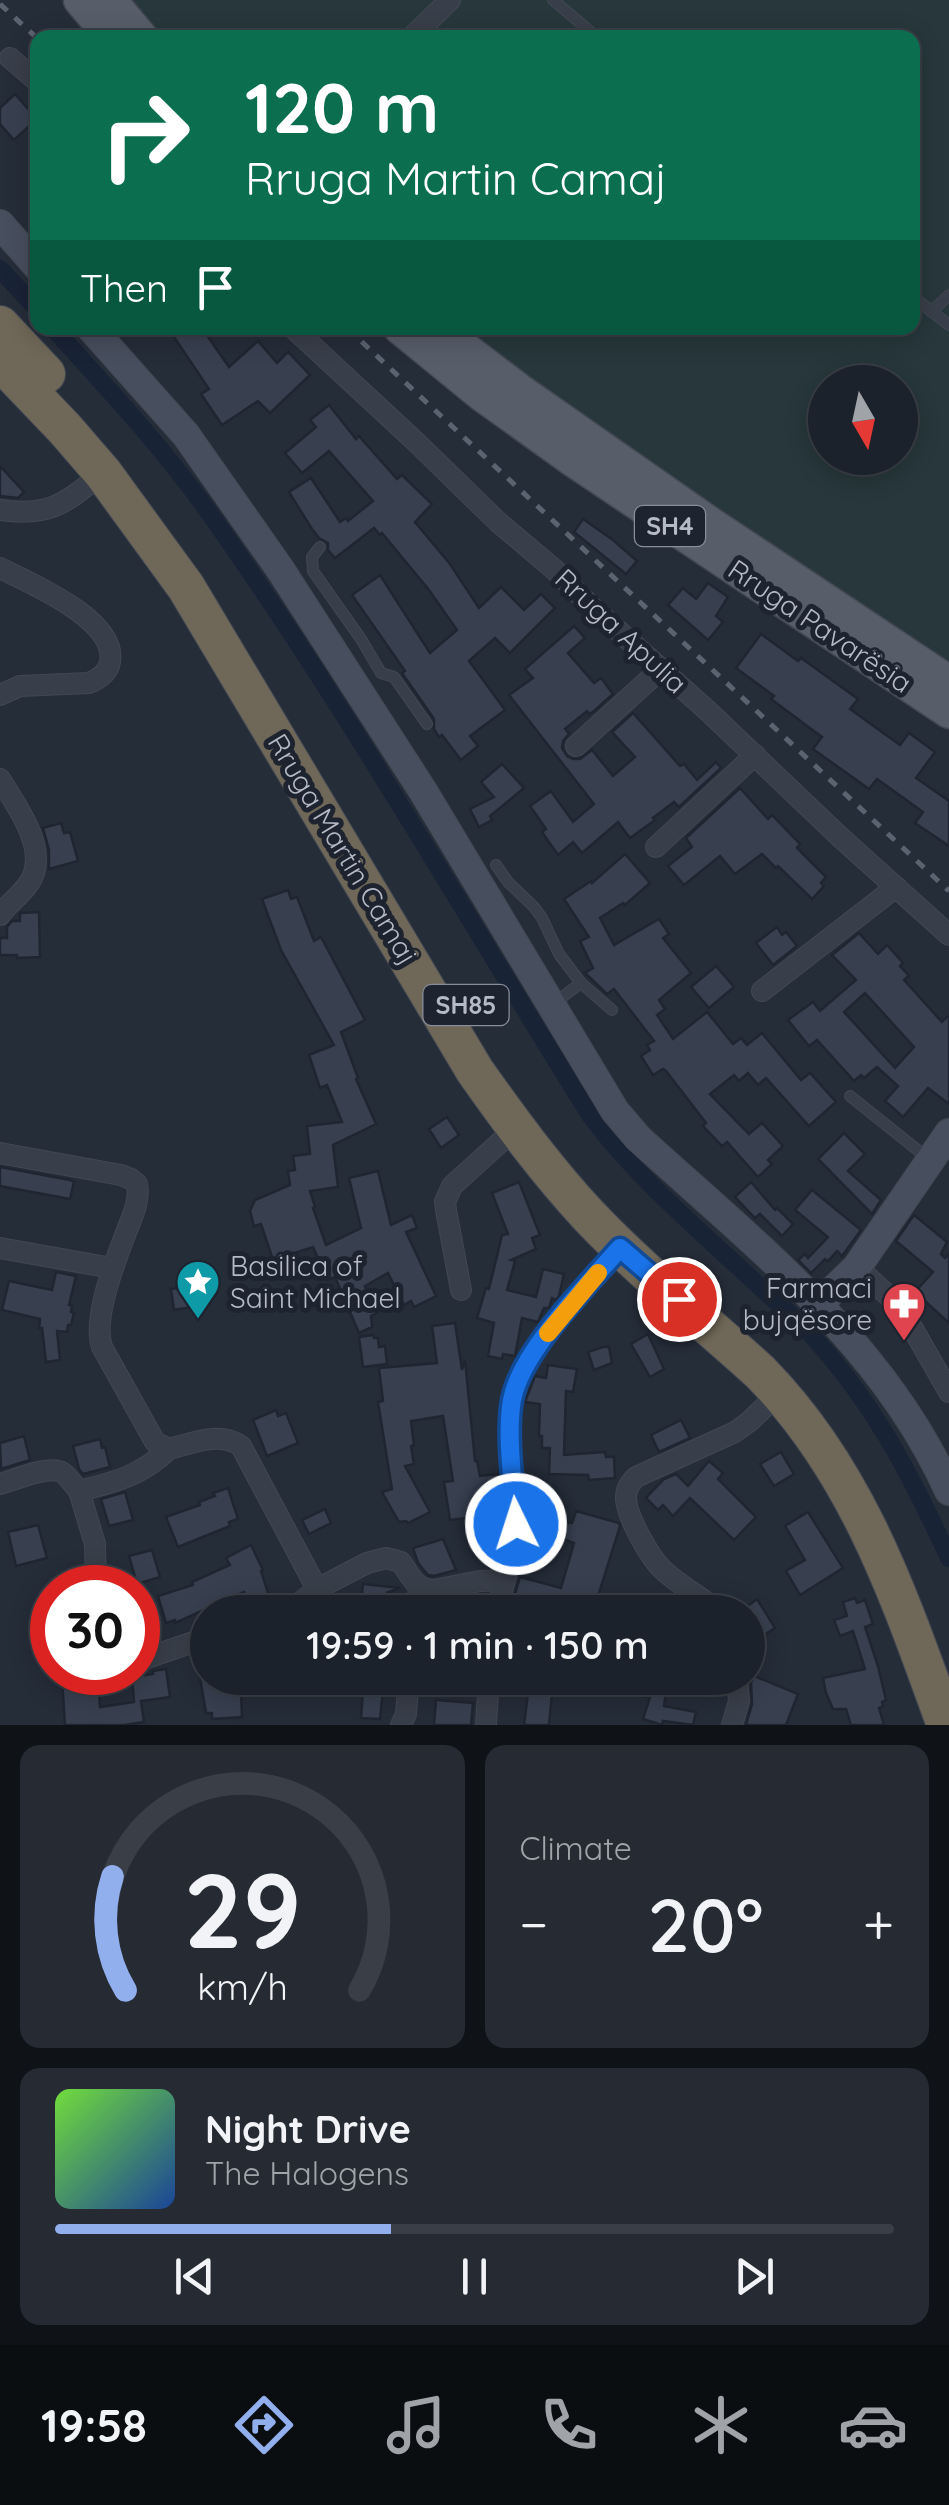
<!DOCTYPE html>
<html lang="en">
<head>
<meta charset="utf-8">
<style>
  :root { --surface:#1c222b; --page:#252a33; --text:#f1f3f6; --muted:#a0a4a9; --line:#3a3f47; --accent:#92afed }
  body { margin:0; font-family:Quicksand,sans-serif; background:var(--page); color:var(--text); height:100vh; display:flex; flex-direction:column; font-size:38px; white-space:nowrap }
  * { box-sizing:border-box; margin:0 }
  p { font-size:32px; color:var(--muted) }
  .icon { flex:none; width:55px; height:55px; fill:none; stroke:currentColor; stroke-width:2; stroke-linecap:round; stroke-linejoin:round }
  .map { position:relative; height:1725px; overflow:hidden }
  .panel { display:flex; flex-direction:column; gap:20px; padding:20px; background:#0f1318; flex:1 }
  .panel>* { flex:none }
  .guide { position:absolute; left:30px; top:30px; width:890px; height:305px; border-radius:20px; box-shadow:0 5px 25px #0003,0 0 0 2px var(--line); background:#0b6e4f; color:#fff; overflow:hidden }
  .needle { width:65px; rotate:171deg }
  .tools { position:absolute; left:808px; top:365px; display:grid; gap:20px }
  .tools a { display:grid; place-items:center; width:110px; height:110px; border-radius:50%; background:var(--surface); box-shadow:0 5px 25px #0003,0 0 0 2px var(--line); font-size:50px }
  .speed { position:absolute; left:30px; top:1565px; display:flex; gap:20px; font-size:50px; font-weight:700; text-align:center }
  .speed>* { display:grid; place-content:center; width:130px; height:130px; border-radius:50%; background:var(--surface); box-shadow:0 5px 25px #0003,0 0 0 2px var(--line); line-height:1 }
  .speed .limit { border:15px solid #d22; background:#fff; color:#111 }
  .pin { position:absolute; display:grid; place-items:center; width:85px; height:85px; color:#fff; margin:-42px; border:5px solid #fff; border-radius:50%; box-shadow:0 2px 10px #0007 }
  .me { position:absolute; width:110px; margin:-55px; rotate:356deg; stroke-linejoin:round; filter:drop-shadow(0 0 8px #0008) }
  .turn { display:flex; align-items:center; gap:35px; height:210px; padding:0 50px; font-size:45px }
  .turn .icon { width:130px; height:130px; stroke-width:2.5 }
  .turn b { display:block; font-size:70px; line-height:85px }
  .then { display:flex; align-items:center; height:95px; padding:0 50px; background:#0003; gap:20px; font-size:38px }
  .big { font-size:75px; font-weight:600; line-height:1.1 }
  .panel .card { flex:1; display:flex; flex-direction:column; justify-content:center; gap:15px; min-width:0; padding:0 35px; border-radius:20px; background:var(--page) }
  .panel .dial { align-items:center; gap:0 }
  .dial svg { height:260px; overflow:visible; fill:none; stroke:var(--line); stroke-width:7; stroke-linecap:round; text-anchor:middle }
  .dial text { fill:var(--text); stroke:none }
  .song { display:flex; align-items:center; gap:30px }
  .cover { width:120px; height:120px; border-radius:15px; background:linear-gradient(135deg,hsl(100 70% 55%),hsl(220 70% 35%)) }
  .played { height:10px; border-radius:5px; background:linear-gradient(90deg,var(--accent) 40%,var(--line) 40%) }
  .keys { display:flex; justify-content:space-around; direction:ltr }
  .heat { display:flex; justify-content:space-between; align-items:center; font-size:55px; direction:ltr }
  .panel .tiles { flex:1; display:grid; gap:20px; grid-template-columns:1fr 1fr }
  .card:last-child { grid-column:span 2 }
  .trip { position:absolute; left:190px; top:1595px; width:575px; height:100px; border-radius:50px; background:var(--surface); box-shadow:0 5px 25px #0003,0 0 0 2px var(--line); font-weight:600; line-height:100px; text-align:center }
  .tab-bar { display:flex; height:160px; justify-content:space-around; align-items:center; background:#0b0e11; color:var(--muted) }
  .tab-bar .icon { width:70px; height:70px }
  .tab-bar .selected { color:var(--accent) }
  .tab-bar b { font-size:45px; color:var(--text) }
  .map>svg:first-child { display:block }
  .green { fill:#27373b; fill-rule:evenodd }
  .lines { fill:none; stroke-linecap:round; stroke-linejoin:round }
  .canal { stroke:#192336; stroke-width:18 }
  .building { fill:#384050; stroke:#202631; stroke-width:2.5; fill-rule:evenodd }
  .lane-casing { stroke:#424853; stroke-width:12 }
  .street-casing { stroke:#424853; stroke-width:22 }
  .secondary-casing { stroke:#424853; stroke-width:30 }
  .primary-casing { stroke:#424853; stroke-width:35 }
  .highway-casing { stroke:#444a55; stroke-width:40 }
  .lane { stroke:#393f4a; stroke-width:10 }
  .street { stroke:#393f4a; stroke-width:20 }
  .secondary { stroke:#474e5d; stroke-width:28 }
  .primary { stroke:#575e6a; stroke-width:32 }
  .highway { stroke:#6f6757; stroke-width:38 }
  .rail { stroke:#5b6371; stroke-width:5; stroke-dasharray:10 10; stroke-linecap:butt }
  .route-casing { stroke:#114b97; stroke-width:25 }
  .route { stroke:#1a73e8; stroke-width:18 }
  .slow { stroke:#f59e0b; stroke-width:18 }
  .labels { text-anchor:middle; stroke-width:10; stroke-linejoin:round; paint-order:stroke }
  .shield { fill:#1e242f; stroke:#878d99; stroke-width:2.5 }
  .shield-label { font-size:25px; font-weight:bold; fill:#b4bac6 }
  .street-label { font-size:28px; fill:#b4bac6; stroke:#1e242f }
  .poi-label { font-size:28px; fill:#b4bac6; stroke:#1e242f; text-anchor:start }
</style>
</head>
<body>
<div class="map">
<svg width="949" height="1725" viewBox="0 0 949 1725">
  <rect width="100%" height="100%" fill="#252d39"/>
  <!-- green -->
  <path class="green" d="M117,0H949V661L700,498L459,328H912V38H153ZM825,382H900V458H825Z"/>
  <g class="lines">
    <!-- canal -->
    <g class="canal">
      <polyline points="0,269 38,310"/>
      <path d="M53,328C105,386 159,443 205,507C344,702 463,912 590,1115C638,1179 699,1230 757,1284C774,1300 792,1315 808,1331C874,1403 909,1471 949,1558"/>
    </g>
  </g>
  <!-- building -->
  <g class="building">
    <polygon points="15,94 37,119 14,140 0,124 0,108"/>
    <polygon points="168,328 202,328 229,367 258,341 277,363 288,352 310,375 270,413 258,401 222,425 201,394 209,389"/>
    <polygon points="329,405 356,439 359,436 397,479 402,475 432,504 415,522 450,564 479,608 501,587 524,610 541,594 555,608 510,653 495,638 469,661 505,710 470,736 478,746 461,760 442,735 439,737 434,729 434,719 402,673 405,671 352,595 380,575 430,653 457,630 429,590 382,533 380,535 374,528 335,558 328,550 328,543 319,538 312,529 289,492 311,478 340,522 346,518 348,521 373,501 329,451 302,473 285,453 316,427 310,420"/>
    <polygon points="0,466 24,492 18,498 0,496"/>
    <polygon points="583,519 613,540 637,561 626,574 574,532"/>
    <polygon points="708,583 728,597 716,616 723,622 708,640 668,605 683,588 696,599"/>
    <polygon points="574,626 585,638 568,653 594,683 601,678 613,694 594,711 589,714 587,711 565,729 569,734 563,741 562,748 567,756 573,759 580,759 592,750 613,776 635,757 612,732 633,713 680,766 684,764 697,780 716,762 721,768 679,807 674,802 653,818 655,820 630,838 618,822 582,853 573,842 558,855 542,832 546,829 530,806 551,791 573,822 594,804 509,695 533,678 525,669"/>
    <polygon points="761,634 798,661 801,658 858,699 850,709 900,745 909,733 935,752 916,778 949,801 949,846 915,823 923,812 877,779 869,789 813,749 822,737 771,699 774,696 736,668"/>
    <polygon points="502,764 524,788 490,816 492,820 479,827 470,809 494,797 481,782"/>
    <polygon points="740,788 768,819 772,815 800,844 797,848 826,877 821,883 824,886 812,899 778,866 776,868 762,854 735,874 720,856 684,885 668,866 692,847 686,838"/>
    <polygon points="61,823 64,833 70,832 78,861 49,869 49,850 43,828"/>
    <polygon points="625,854 650,883 625,905 623,903 600,918 614,945 659,919 669,934 663,938 691,973 659,1000 665,1009 657,1015 673,1039 707,1012 733,1044 741,1038 747,1045 762,1033 801,1080 810,1073 836,1102 809,1126 766,1078 758,1085 748,1073 739,1081 734,1075 710,1094 749,1134 762,1123 783,1146 768,1160 772,1164 758,1177 727,1142 722,1146 703,1126 706,1123 666,1071 663,1069 653,1075 641,1056 650,1050 647,1045 654,1041 614,989 607,994 585,973 593,968 580,941 589,937 564,899 591,881 592,883"/>
    <polygon points="288,890 291,899 297,897 314,941 321,937 365,1020 341,1032 358,1078 356,1079 376,1124 333,1145 338,1187 310,1191 315,1207 313,1208 326,1245 361,1228 349,1178 378,1171 391,1225 412,1215 417,1228 406,1232 436,1296 414,1307 411,1301 404,1305 388,1273 365,1286 377,1313 371,1316 372,1327 359,1333 335,1277 328,1280 313,1247 273,1260 261,1224 254,1226 250,1211 255,1200 290,1185 288,1171 295,1170 293,1156 310,1154 307,1126 342,1122 327,1085 320,1088 309,1055 334,1045 281,950 262,899"/>
    <polygon points="39,912 40,957 17,958 17,955 0,955 0,938 7,938 7,927 12,921 20,921 20,913"/>
    <polygon points="777,927 782,935 786,932 797,946 773,965 756,943"/>
    <path d="M859,933L878,954L887,945L903,963L900,966L909,976L904,980L942,1022L949,1015V1104L928,1088L903,1117L885,1101L898,1086L877,1067L864,1078L861,1075L854,1081L817,1040L809,1046L788,1020L813,1002L820,1011L856,980L832,955ZM865,993L914,1047L895,1068L844,1012Z"/>
    <polygon points="716,966 734,987 709,1008 691,987"/>
    <polygon points="447,1117 459,1135 441,1148 429,1129"/>
    <polygon points="844,1133 865,1154 848,1171 881,1200 872,1214 818,1159"/>
    <polygon points="0,1167 70,1180 74,1182 70,1199 0,1186"/>
    <polygon points="519,1182 540,1235 532,1238 536,1249 511,1260 515,1261 507,1290 536,1297 543,1269 564,1274 559,1296 556,1300 552,1298 549,1308 544,1308 538,1322 522,1318 515,1356 503,1354 502,1359 488,1356 494,1323 477,1318 486,1288 489,1289 502,1235 508,1234 492,1193"/>
    <polygon points="751,1182 775,1210 777,1208 793,1224 782,1236 760,1214 755,1218 735,1197"/>
    <polygon points="812,1190 861,1230 842,1256 837,1251 828,1261 825,1259 811,1273 798,1260 805,1254 808,1258 828,1237 795,1210"/>
    <polygon points="914,1215 947,1242 941,1254 945,1258 949,1254 949,1323 915,1292 933,1272 896,1241"/>
    <polygon points="56,1272 76,1276 69,1305 72,1305 71,1312 74,1313 71,1325 68,1325 67,1332 57,1331 60,1360 46,1362 42,1328 39,1328 40,1319 2,1310 9,1281 52,1290"/>
    <polygon points="201,1285 204,1305 174,1310 171,1289"/>
    <polygon points="455,1323 462,1370 465,1360 475,1461 477,1461 480,1476 499,1474 501,1536 496,1537 494,1522 468,1526 467,1518 450,1520 444,1482 453,1481 443,1416 411,1421 414,1445 411,1446 414,1464 405,1466 430,1512 408,1523 406,1521 399,1522 382,1492 392,1489 378,1402 383,1401 379,1368 437,1363 432,1326"/>
    <polygon points="648,1334 664,1369 650,1377 631,1344"/>
    <polygon points="373,1335 374,1338 378,1338 379,1347 385,1346 387,1364 363,1367 359,1337"/>
    <polygon points="603,1347 609,1347 612,1363 594,1370 588,1352"/>
    <polygon points="548,1365 577,1369 573,1392 566,1391 564,1455 605,1452 606,1457 614,1457 615,1478 589,1480 588,1475 549,1474 550,1448 542,1448 542,1436 539,1436 540,1404 525,1402 535,1376 546,1378"/>
    <polygon points="276,1410 278,1416 286,1413 298,1443 267,1456 253,1420"/>
    <polygon points="681,1420 690,1438 659,1452 651,1435"/>
    <polygon points="24,1436 30,1460 1,1469 0,1443"/>
    <polygon points="100,1439 102,1448 105,1447 110,1467 83,1474 79,1469 73,1446"/>
    <polygon points="781,1452 794,1474 774,1486 760,1464"/>
    <polygon points="709,1461 723,1473 718,1479 756,1517 734,1540 690,1498 673,1516 663,1505 658,1510 646,1498 664,1479 676,1474 688,1486"/>
    <polygon points="228,1488 238,1519 229,1522 230,1526 178,1547 166,1517 200,1505 199,1502 215,1496 213,1493"/>
    <polygon points="125,1492 133,1520 109,1526 101,1499"/>
    <polygon points="325,1509 331,1523 309,1534 302,1520"/>
    <polygon points="576,1511 619,1523 620,1526 593,1612 510,1612 520,1577 561,1588 574,1543 563,1539 568,1522 572,1523"/>
    <polygon points="808,1512 843,1568 800,1595 786,1571 805,1560 785,1526"/>
    <polygon points="38,1525 47,1558 16,1566 8,1532"/>
    <polygon points="443,1539 456,1570 434,1576 428,1575 418,1563 413,1548"/>
    <polygon points="251,1545 263,1570 261,1571 270,1599 264,1604 262,1612 251,1612 244,1592 175,1623 175,1620 166,1623 158,1596 193,1585 192,1582 230,1565 226,1558"/>
    <polygon points="152,1550 160,1577 137,1584 129,1556"/>
    <polygon points="363,1584 400,1588 386,1593 392,1593 390,1612 360,1612"/>
    <polygon points="855,1598 857,1603 865,1600 873,1624 865,1627 878,1666 886,1700 882,1702 883,1706 879,1708 884,1725 851,1725 846,1709 833,1709 826,1693 823,1678 865,1669 853,1631 840,1636 834,1620 847,1616 843,1602"/>
    <polygon points="757,1599 775,1628 764,1635 766,1637 748,1649 748,1606"/>
    <polygon points="52,1625 52,1669 49,1670 37,1630"/>
    <polygon points="166,1669 170,1697 141,1701 144,1722 124,1725 65,1725 62,1679 98,1677 100,1707 134,1702 132,1677 153,1674 153,1671"/>
    <polygon points="754,1676 798,1694 786,1725 746,1725 752,1704 751,1683"/>
    <polygon points="200,1678 284,1678 284,1685 241,1692 242,1717 212,1719 212,1713 206,1713"/>
    <polygon points="522,1678 569,1678 567,1695 552,1694 549,1725 524,1725 528,1693 521,1692"/>
    <polygon points="638,1678 668,1678 664,1706 696,1712 693,1725 663,1721 662,1725 643,1719 650,1697 636,1695"/>
    <polygon points="363,1689 383,1690 380,1719 361,1718"/>
    <polygon points="436,1700 473,1703 471,1725 434,1725"/>
  </g>
  <g class="lines">
    <defs>
      <g id="lane">
        <polyline points="553,0 598,38"/>
        <polyline points="912,296 949,325"/>
        <polyline points="931,312 949,295"/>
        <polyline points="320,547 312,557 313,571 361,639 381,673 394,677 427,724"/>
        <polyline points="496,865 508,882 534,907 542,918 559,954 581,983 612,1010"/>
        <polyline points="553,1004 581,983"/>
        <polyline points="850,1096 930,1160"/>
      </g>
      <g id="street">
        <polyline points="411,38 450,0"/>
        <polyline points="10,58 38,82"/>
        <polyline points="293,328 416,442 498,522 556,571 593,608 709,712 840,837 949,935"/>
        <path d="M0,510C51,517 65,503 103,473"/>
        <path d="M0,568C30,583 118,620 110,662C108,673 99,679 89,683L20,686L0,695"/>
        <polyline points="576,746 661,669"/>
        <path d="M0,779C16,805 47,846 32,878C25,893 10,901 0,915"/>
        <polyline points="656,847 755,755"/>
        <polyline points="762,991 896,887"/>
        <path d="M0,1153L121,1175L131,1179L137,1184C140,1201 133,1215 127,1230C116,1259 92,1318 102,1347L155,1442L169,1449C193,1443 219,1431 241,1446L317,1589"/>
        <polyline points="0,1248 112,1268"/>
        <polyline points="857,1267 895,1302 913,1329 949,1392"/>
        <polyline points="461,1290 446,1210 445,1202 452,1186 515,1129"/>
        <path d="M0,1484C15,1480 50,1464 63,1473C69,1477 74,1486 79,1491C115,1482 141,1476 169,1449"/>
        <polyline points="79,1491 95,1544 96,1588"/>
        <path d="M275,1612L297,1605L317,1589L367,1563L386,1558L401,1562C411,1577 415,1589 434,1590L480,1581L503,1580"/>
        <polyline points="416,1612 419,1588"/>
        <path d="M496,1612C503,1583 516,1553 516,1522C516,1481 502,1429 514,1390C528,1345 588,1284 620,1248"/>
        <path d="M715,1612L709,1604C694,1593 677,1583 663,1570C650,1558 627,1517 626,1499C626,1489 629,1484 636,1477L735,1432L750,1421L780,1392"/>
        <polyline points="138,1661 208,1637"/>
        <polyline points="401,1725 406,1714 409,1678"/>
        <polyline points="486,1725 489,1678"/>
        <polyline points="732,1725 739,1701 737,1678"/>
      </g>
      <g id="secondary">
        <polyline points="0,224 38,267"/>
        <path d="M91,328L186,435L280,569L423,791L615,1111L638,1138C754,1244 883,1343 949,1491"/>
        <polyline points="819,1304 857,1267 949,1133"/>
      </g>
      <g id="primary">
        <polyline points="80,0 112,38"/>
        <polyline points="110,0 142,38"/>
        <polyline points="400,328 482,395 574,461 949,712"/>
        <polyline points="438,328 518,389 710,523 949,682"/>
      </g>
      <g id="highway">
        <polyline points="0,325 46,374"/>
        <path d="M0,361L65,429L103,473L186,587L475,1071C511,1122 547,1171 589,1216C642,1272 703,1320 760,1372C858,1472 899,1596 946,1725"/>
      </g>
    </defs>
    <!-- lane casing -->
    <use href="#lane" class="lane-casing"/>
    <!-- street casing -->
    <use href="#street" class="street-casing"/>
    <!-- secondary casing -->
    <use href="#secondary" class="secondary-casing"/>
    <!-- primary casing -->
    <use href="#primary" class="primary-casing"/>
    <!-- highway casing -->
    <use href="#highway" class="highway-casing"/>
    <!-- lane -->
    <use href="#lane" class="lane"/>
    <!-- street -->
    <use href="#street" class="street"/>
    <!-- secondary -->
    <use href="#secondary" class="secondary"/>
    <!-- primary -->
    <use href="#primary" class="primary"/>
    <!-- highway -->
    <use href="#highway" class="highway"/>
    <!-- rail -->
    <g class="rail">
      <polyline points="0,4 38,39"/>
      <polyline points="347,328 949,891"/>
    </g>
  </g>
  <g class="lines">
    <defs>
      <path id="route" d="M516,1524C514,1489 504,1424 514,1392C527,1346 588,1284 620,1248L679,1299"/>
    </defs>
    <!-- route casing -->
    <use href="#route" class="route-casing"/>
    <!-- route -->
    <use href="#route" class="route"/>
    <!-- slow -->
    <polyline class="slow" points="548,1333 598,1273"/>
  </g>
  <!-- icons -->
  <defs>
    <symbol id="sight-pin" viewBox="-11 -11 22 30"><path d="M0 17L-7.5 6A9.5 9.5 0 1 1 7.5 6Z" fill="#0f9aa8" stroke="#1e242f"/><path d="M0-6L1.8-2.2L6-1.7L2.9 1.2L3.7 5.4L0 3.3L-3.7 5.4L-2.9 1.2L-6-1.7L-1.8-2.2Z" fill="#fff"/></symbol>
    <symbol id="pharmacy-pin" viewBox="-11 -11 22 30"><path d="M0 17L-7.5 6A9.5 9.5 0 1 1 7.5 6Z" fill="#e0444e" stroke="#1e242f"/><path d="M-2-6h4v4h4v4h-4v4h-4v-4h-4v-4h4Z" fill="#fff"/></symbol>
  </defs>
  <g fill-rule="evenodd">
    <use href="#sight-pin" x="173" y="1257" width="50" height="68"/>
    <use href="#pharmacy-pin" x="879" y="1279" width="50" height="68"/>
  </g>
  <g class="labels">
    <!-- shield labels -->
    <g class="shield">
      <rect x="635" y="506" width="70" height="40" rx="8"/>
      <rect x="423.5" y="985" width="85" height="40" rx="8"/>
    </g>
    <g class="shield-label">
      <text x="670" y="535">SH4</text>
      <text x="466" y="1014">SH85</text>
    </g>
    <!-- street labels -->
    <g class="street-label">
      <text transform="translate(820 626) rotate(34)" y="10">Rruga Pavarësia</text>
      <text transform="translate(621 631) rotate(43)" y="10">Rruga Apulia</text>
      <text transform="translate(343 849) rotate(59)" y="10">Rruga Martin Camaj</text>
    </g>
    <!-- poi labels -->
    <g class="poi-label">
      <text x="230" y="1276">Basilica of<tspan x="230" dy="32">Saint Michael</tspan></text>
      <text x="872" y="1298" text-anchor="end">Farmaci<tspan x="872" dy="32">bujqësore</tspan></text>
    </g>
  </g>
</svg>
<div class="tools">
<a><svg class="needle" viewBox="-14 -14 28 28"><path d="M0-13l5 13h-10z" fill="#e53935"/><path d="M0 13l5-13h-10z" fill="#a0a4a9"/></svg></a>
</div>
<div class="speed"><div class="limit">30</div></div>
<div class="pin" style="left:679px;top:1299px;background:#d93025"><svg class="icon" aria-label="arrive" viewBox="0 0 24 24"><path d="M6 21V4h12l-3 4 3 4H6"/></svg></div>
<svg class="me" style="left:516px;top:1524px" viewBox="-20 -20 40 40"><circle r="17" fill="#1a73e8" stroke="#fff" stroke-width="3"/><path d="M0-11L8 9 0 5-8 9z" fill="#fff"/></svg>
<div class="trip">19:59 · 1 min · 150 m</div>
<div class="guide">
<div class="turn"><svg class="icon" aria-label="right" viewBox="0 0 24 24"><path d="M7 20v-9h11M14 6l5 5-5 5"/></svg><div><b>120 m</b>Rruga Martin Camaj</div></div>
<div class="then">Then<svg class="icon" aria-label="arrive" viewBox="0 0 24 24"><path d="M6 21V4h12l-3 4 3 4H6"/></svg></div>
</div>
</div>
<section class="panel">
<div class="tiles">
<div class="card dial"><svg viewBox="0 0 100 80">
<path d="M14 69A42 42 0 1 1 86 69"/>
<path d="M14 69A42 42 0 0 1 10 34" stroke="#92afed"/>
<text x="50" y="56" font-size="32" font-weight="700">29</text>
<text x="50" y="72" font-size="11">km/h</text>
</svg></div>
<div class="card"><p>Climate</p>
<div class="heat"><a>−</a><b class="big">20°</b><a>+</a></div>
</div>
<div class="card">
<div class="song"><i class="cover"></i><div><b>Night Drive</b><p>The Halogens</p></div></div>
<div class="played"></div>
<div class="keys"><svg class="icon" aria-label="previous" viewBox="0 0 24 24"><path d="M18 5L8 12l10 7zM5 5v14"/></svg><svg class="icon" aria-label="pause" viewBox="0 0 24 24"><path d="M8 5v14M16 5v14"/></svg><svg class="icon" aria-label="next" viewBox="0 0 24 24"><path d="M6 5l10 7-10 7zM19 5v14"/></svg></div>
</div>
</div>
</section>
<nav class="tab-bar">
<b>19:58</b>
<svg class="icon selected" aria-label="directions" viewBox="0 0 24 24"><path d="M12 3l9 9-9 9-9-9zM9 14v-3h6M13 9l2 2-2 2"/></svg>
<svg class="icon" aria-label="music" viewBox="0 0 24 24"><path d="M9 18V5l10-2v13"/><circle cx="6" cy="18" r="3"/><circle cx="16" cy="16" r="3"/></svg>
<svg class="icon" aria-label="phone" viewBox="0 0 24 24"><path d="M5 4h4l2 5-3 2q2 4 5 5l2-3 5 2v4C11 20 4 13 5 4z"/></svg>
<svg class="icon" aria-label="climate" viewBox="0 0 24 24"><path d="M12 3v18M4 7l16 10M4 17L20 7"/></svg>
<svg class="icon" aria-label="car" viewBox="0 0 24 24"><path d="M5 17H2v-5l4-1 3-4h7l3 4 3 1v5h-3M9 17h6M6 11h13"/><circle cx="7" cy="17" r="2"/><circle cx="17" cy="17" r="2"/></svg>
</nav>
</body>
</html>
